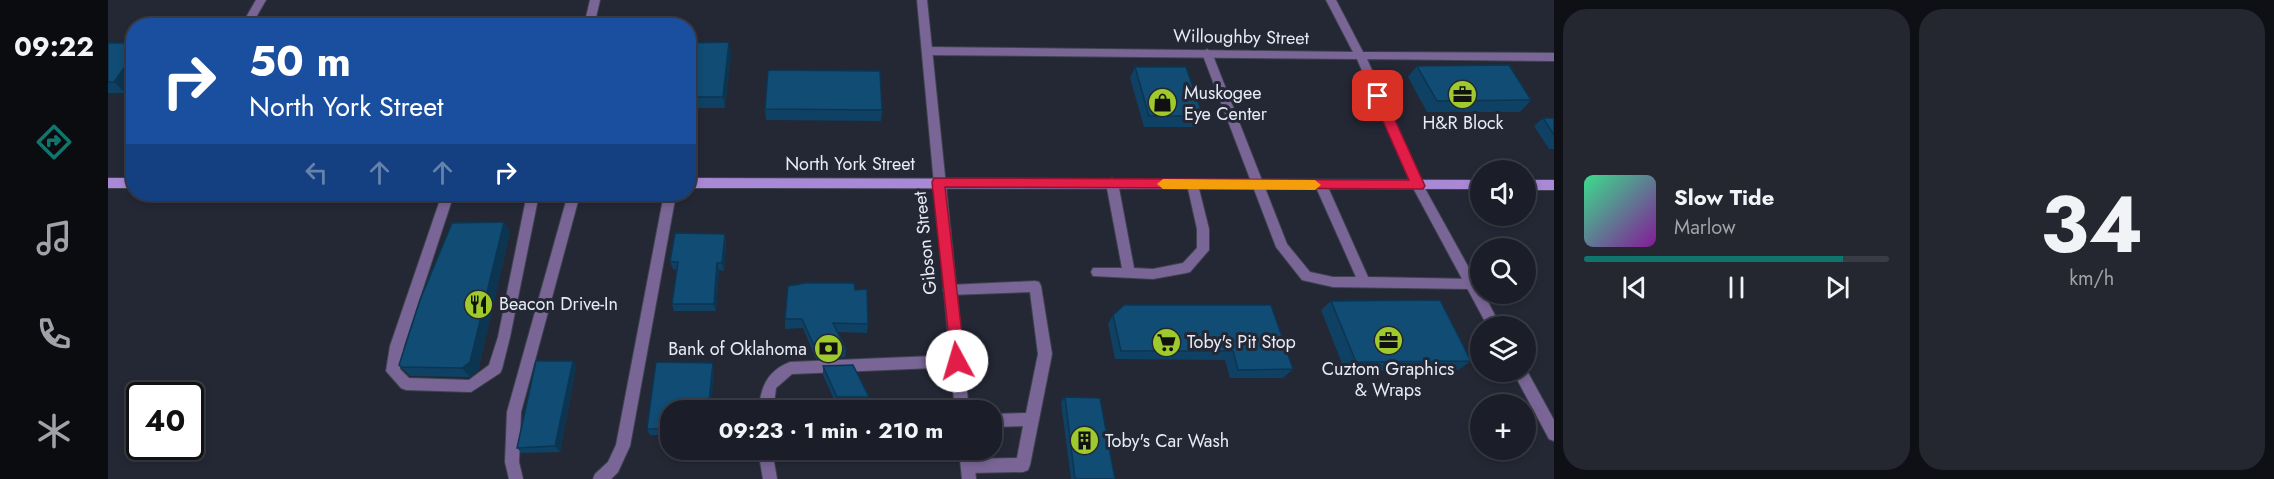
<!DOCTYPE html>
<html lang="en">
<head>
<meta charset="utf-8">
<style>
  :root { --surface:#1b1e28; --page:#242730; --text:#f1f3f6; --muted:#a0a2a8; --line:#393c45; --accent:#0f766e }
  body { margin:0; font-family:Jost,sans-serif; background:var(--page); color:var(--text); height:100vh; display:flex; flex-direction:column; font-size:22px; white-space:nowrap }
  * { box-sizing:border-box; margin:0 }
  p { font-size:20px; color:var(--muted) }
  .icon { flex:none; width:33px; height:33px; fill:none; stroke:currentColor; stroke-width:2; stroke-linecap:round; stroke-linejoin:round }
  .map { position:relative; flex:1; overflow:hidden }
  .sheet { display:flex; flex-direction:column; gap:9px; padding:9px; background:#0f1016; width:720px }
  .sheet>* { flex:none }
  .hud { position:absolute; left:18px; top:18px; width:570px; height:183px; border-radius:24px; box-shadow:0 3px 9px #0003,0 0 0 2px var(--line); background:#1a4fa0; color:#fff; overflow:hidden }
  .tools { position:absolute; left:1362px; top:160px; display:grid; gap:12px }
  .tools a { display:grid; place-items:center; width:66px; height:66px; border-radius:50%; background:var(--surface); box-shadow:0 3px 9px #0003,0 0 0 2px var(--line); font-size:30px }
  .speed { position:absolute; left:18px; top:382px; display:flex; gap:12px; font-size:30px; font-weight:700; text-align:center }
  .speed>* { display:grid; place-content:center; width:78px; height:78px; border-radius:50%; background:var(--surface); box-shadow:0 3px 9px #0003,0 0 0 2px var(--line); line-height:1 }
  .speed .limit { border:3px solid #111; border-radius:9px; background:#fff; color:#111 }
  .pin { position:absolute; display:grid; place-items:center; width:51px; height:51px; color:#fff; margin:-26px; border-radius:12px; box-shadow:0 3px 9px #0006 }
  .me { position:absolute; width:66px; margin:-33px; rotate:354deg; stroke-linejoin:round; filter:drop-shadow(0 0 4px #0008) }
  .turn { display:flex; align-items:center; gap:21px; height:126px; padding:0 24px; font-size:27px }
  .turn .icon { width:78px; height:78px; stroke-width:2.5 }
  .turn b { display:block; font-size:42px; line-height:51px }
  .lanes { display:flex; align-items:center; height:57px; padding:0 24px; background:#0003; justify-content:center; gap:30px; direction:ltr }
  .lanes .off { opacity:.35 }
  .sheet .tile { flex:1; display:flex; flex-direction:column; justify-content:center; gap:9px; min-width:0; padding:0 21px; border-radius:24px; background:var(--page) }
  .sheet .dial { align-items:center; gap:0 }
  .dial b { font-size:78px; line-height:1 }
  .song { display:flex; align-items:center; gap:18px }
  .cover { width:72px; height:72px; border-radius:9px; background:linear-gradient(135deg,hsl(150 70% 55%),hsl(290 70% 35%)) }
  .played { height:6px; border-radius:3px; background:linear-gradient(90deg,var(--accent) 85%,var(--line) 85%) }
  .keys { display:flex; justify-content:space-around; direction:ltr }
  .sheet .tiles { flex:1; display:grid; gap:9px; grid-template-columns:repeat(2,1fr) }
  .trip { position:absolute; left:552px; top:400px; width:342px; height:60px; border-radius:24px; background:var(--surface); box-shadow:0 3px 9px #0003,0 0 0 2px var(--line); font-weight:700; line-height:60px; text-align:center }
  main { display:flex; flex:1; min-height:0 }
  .dock { display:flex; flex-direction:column; width:108px; justify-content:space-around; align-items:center; background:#0b0c10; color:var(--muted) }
  .dock .icon { width:42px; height:42px }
  .dock .current { color:var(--accent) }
  .dock b { font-size:27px; color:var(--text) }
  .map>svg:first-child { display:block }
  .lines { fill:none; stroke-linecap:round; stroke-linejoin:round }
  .service-casing { stroke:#3f4350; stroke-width:2 }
  .minor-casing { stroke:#3f4350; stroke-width:2 }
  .tertiary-casing { stroke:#3f4350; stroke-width:2 }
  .secondary-casing { stroke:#3f4350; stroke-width:2 }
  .service { fill:#7a6696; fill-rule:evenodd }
  .minor { fill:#7a6696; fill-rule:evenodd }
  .tertiary { fill:#7a6696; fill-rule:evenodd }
  .secondary { fill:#a988d5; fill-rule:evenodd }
  .wall { fill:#0f4164 }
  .shaded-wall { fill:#0c3551 }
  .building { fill:#114c74; stroke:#0c3551; stroke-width:1.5 }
  .route { fill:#e11d48; stroke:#92132f; stroke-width:1.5 }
  .slow { fill:#f59e0b }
  .labels { text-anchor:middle; stroke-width:6; stroke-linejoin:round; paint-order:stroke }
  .street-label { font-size:18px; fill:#e8ebf4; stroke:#242835 }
  .poi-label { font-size:18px; fill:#e8ebf4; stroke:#242835; text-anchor:start }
</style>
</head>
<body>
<main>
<nav class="dock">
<b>09:22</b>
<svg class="icon current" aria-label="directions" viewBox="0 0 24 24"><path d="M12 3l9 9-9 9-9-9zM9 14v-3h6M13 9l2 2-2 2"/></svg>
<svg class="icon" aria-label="music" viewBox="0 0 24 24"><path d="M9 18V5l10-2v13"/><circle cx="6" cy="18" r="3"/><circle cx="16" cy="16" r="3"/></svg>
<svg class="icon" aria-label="phone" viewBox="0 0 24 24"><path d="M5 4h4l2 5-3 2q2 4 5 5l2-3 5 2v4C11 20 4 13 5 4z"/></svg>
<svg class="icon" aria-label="climate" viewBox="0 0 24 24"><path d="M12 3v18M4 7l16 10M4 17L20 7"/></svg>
</nav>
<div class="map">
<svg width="1446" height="479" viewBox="0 0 1446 479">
  <rect width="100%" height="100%" fill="#242835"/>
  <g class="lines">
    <defs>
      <g id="service">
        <polygon points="1099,49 1104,53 1179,244 1202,272 1225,277 1248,277 1207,185 1213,180 1219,185 1260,277 1364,279 1368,280 1370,284 1368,288 1364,289 1225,287 1194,280 1168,247 1094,53"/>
        <polygon points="1004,178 1010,183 1026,268 1045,269 1075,263 1089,248 1089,229 1079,184 1085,179 1089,181 1101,229 1101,250 1082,272 1078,273 1045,279 985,276 983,272 985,268 1014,268 998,183"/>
        <polygon points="334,194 346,194 296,346 292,369 301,378 361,380 381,365 390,337 419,194 431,194 402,337 394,369 392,373 363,392 298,390 293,388 278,371 282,346"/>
        <polygon points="460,194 472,194 413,412 411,462 415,479 401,479 397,462 399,412"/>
        <polygon points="556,194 568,194 522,446 510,472 503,479 485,479 487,474 500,462 508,445"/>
        <polygon points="927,281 931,282 933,286 944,354 922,465 920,470 915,472 860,473 855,471 853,466 855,461 860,459 909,458 915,426 884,427 884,414 918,413 930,354 922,292 841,295 837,294 835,290 837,286 841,285"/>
        <path d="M849,355L854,357L856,361L854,365L849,367L684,374L668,388L665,411H651C652,388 659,371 682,362Z"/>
        <polygon points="650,450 664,450 669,479 655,479"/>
      </g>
      <g id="minor">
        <polygon points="148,0 158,0 143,26 133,26"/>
        <polygon points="482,0 492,0 486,26 476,26"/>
        <polygon points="1218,0 1228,0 1255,52 1446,53 1446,61 1259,59 1315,185 1372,288 1372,294 1376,294 1393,327 1380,327 1304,186 1249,59 819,55 814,51 819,47 1245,52"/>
        <polygon points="1418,369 1446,420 1446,441 1441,439 1405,372 1418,372"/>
      </g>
      <g id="tertiary">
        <polygon points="809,0 819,0 861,411 847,411"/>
        <polygon points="851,450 865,450 868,479 854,479"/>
      </g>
      <g id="secondary">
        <rect x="0" y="178" width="26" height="10"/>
        <polygon points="580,178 1372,180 1372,189 580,188"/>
        <rect x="1418" y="180" width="28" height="10"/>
      </g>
    </defs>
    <!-- service casing -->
    <use href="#service" class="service-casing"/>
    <!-- minor casing -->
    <use href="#minor" class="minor-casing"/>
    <!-- tertiary casing -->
    <use href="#tertiary" class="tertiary-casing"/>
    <!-- secondary casing -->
    <use href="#secondary" class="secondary-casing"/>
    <!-- service -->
    <use href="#service" class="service"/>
    <!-- minor -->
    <use href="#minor" class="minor"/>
    <!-- tertiary -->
    <use href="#tertiary" class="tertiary"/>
    <!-- secondary -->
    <use href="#secondary" class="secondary"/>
  </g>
  <!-- wall -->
  <g class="wall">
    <polygon points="0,43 17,93 0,93"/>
    <polygon points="580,43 623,54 617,108 580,108"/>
    <polygon points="1309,66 1423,100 1412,112 1319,112 1300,77"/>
    <polygon points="1027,67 1095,116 1089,127 1036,127 1022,78"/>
    <polygon points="657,109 774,110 773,121 658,120"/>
    <polygon points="1435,118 1446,118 1446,149 1441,149 1426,126"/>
    <polygon points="396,222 402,232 370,371 362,377 302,376 291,365"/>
    <polygon points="617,234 618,241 616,271 611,270 608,311 566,311 564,304 569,270 565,269 562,262"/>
    <polygon points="747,290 760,324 759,333 730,332 738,349 737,357 708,359 695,328 677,329 677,319"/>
    <polygon points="1223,301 1363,361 1350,370 1237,371 1213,310"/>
    <polygon points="1005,315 1185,369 1175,378 1122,378 1117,360 1007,359 1000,324"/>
    <polygon points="465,361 468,367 452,452 414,453 409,448"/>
    <polygon points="715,366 761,397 760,405 729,406 715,375"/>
    <polygon points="606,370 603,411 562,411 562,435 542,435 539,429"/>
    <polygon points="957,397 1007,479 963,479 953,402"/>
  </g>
  <!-- shaded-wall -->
  <g class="shaded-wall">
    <polygon points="621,42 623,54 617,108 615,97"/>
    <polygon points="26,54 26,81 17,93 6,82"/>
    <polygon points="396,222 402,232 370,371 362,377 354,368"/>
    <polygon points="617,234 618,241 616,271 614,263"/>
    <polygon points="609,263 611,270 608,311 606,304"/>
    <polygon points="465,361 468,367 452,452 447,446"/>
    <polygon points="605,363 606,370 603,411 600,411"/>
  </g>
  <!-- building -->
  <g class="building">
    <polygon points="621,42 615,97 580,97 580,43"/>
    <polygon points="0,43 26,43 26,54 6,82 0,82"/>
    <polygon points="1401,65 1423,100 1329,101 1309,66"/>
    <polygon points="1027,67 1078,67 1095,116 1041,116"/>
    <polygon points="660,70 772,71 774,110 657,109"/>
    <polygon points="1435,118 1446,118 1446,135"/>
    <polygon points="396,222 362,362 354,368 293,367 291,365 312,300 344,223"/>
    <polygon points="567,233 617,234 614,263 609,263 606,304 564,304 570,262 562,262"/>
    <polygon points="697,283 746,283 747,290 759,289 760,324 725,323 738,349 708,350 694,319 677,319 680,286"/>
    <polygon points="1332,300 1363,361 1248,362 1223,301"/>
    <polygon points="1016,305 1163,305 1185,369 1130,370 1125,351 1013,351 1005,315"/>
    <polygon points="428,361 465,361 447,446 409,448"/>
    <polygon points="548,362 605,363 600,411 562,411 562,429 539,429"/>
    <polygon points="745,365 761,397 729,397 715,366"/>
    <polygon points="957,397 992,398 1007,479 967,479"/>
  </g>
  <!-- route -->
  <polygon class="route" points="1270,91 1276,96 1317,186 1315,189 837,187 857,361 854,366 849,368 844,366 824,182 826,178 1301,180 1264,96"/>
  <!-- slow -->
  <polygon class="slow" points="1055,179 1207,180 1213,185 1207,190 1055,189 1049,184"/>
  <!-- icons -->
  <defs>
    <symbol id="office-disc" viewBox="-11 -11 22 22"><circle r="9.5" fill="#9fca2d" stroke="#242835"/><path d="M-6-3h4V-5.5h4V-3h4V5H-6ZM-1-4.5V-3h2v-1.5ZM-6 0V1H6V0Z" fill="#111"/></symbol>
    <symbol id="shop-disc" viewBox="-11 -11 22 22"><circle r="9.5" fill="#9fca2d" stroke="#242835"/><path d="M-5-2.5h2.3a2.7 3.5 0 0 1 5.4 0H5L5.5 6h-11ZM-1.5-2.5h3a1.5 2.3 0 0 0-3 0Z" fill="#111"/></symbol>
    <symbol id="restaurant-disc" viewBox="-11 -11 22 22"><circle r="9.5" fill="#9fca2d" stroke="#242835"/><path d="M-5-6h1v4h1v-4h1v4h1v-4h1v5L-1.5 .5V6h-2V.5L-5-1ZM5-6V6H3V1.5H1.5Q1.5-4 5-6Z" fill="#111"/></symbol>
    <symbol id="supermarket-disc" viewBox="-11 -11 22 22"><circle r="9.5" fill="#9fca2d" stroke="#242835"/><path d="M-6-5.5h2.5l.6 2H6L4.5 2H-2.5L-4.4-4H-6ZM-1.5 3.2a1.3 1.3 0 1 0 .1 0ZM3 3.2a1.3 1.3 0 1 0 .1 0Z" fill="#111"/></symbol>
    <symbol id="bank-disc" viewBox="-11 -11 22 22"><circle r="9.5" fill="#9fca2d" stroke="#242835"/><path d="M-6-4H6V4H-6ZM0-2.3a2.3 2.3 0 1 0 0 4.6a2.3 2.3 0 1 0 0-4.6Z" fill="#111"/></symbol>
    <symbol id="building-disc" viewBox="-11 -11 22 22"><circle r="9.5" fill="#9fca2d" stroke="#242835"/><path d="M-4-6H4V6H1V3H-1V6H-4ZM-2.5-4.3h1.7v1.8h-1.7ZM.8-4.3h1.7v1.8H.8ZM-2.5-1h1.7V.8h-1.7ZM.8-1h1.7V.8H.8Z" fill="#111"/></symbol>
  </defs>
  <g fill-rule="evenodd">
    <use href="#office-disc" x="1338" y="78" width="33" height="33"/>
    <use href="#shop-disc" x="1038" y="86" width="33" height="33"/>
    <use href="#restaurant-disc" x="354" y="288" width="33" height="33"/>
    <use href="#office-disc" x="1264" y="324" width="33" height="33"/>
    <use href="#supermarket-disc" x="1042" y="326" width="33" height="33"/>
    <use href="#bank-disc" x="704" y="332" width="33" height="33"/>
    <use href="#building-disc" x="960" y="424" width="33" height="33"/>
  </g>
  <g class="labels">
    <!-- street labels -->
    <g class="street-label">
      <text transform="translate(1133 37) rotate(1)" y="6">Willoughby Street</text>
      <text x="742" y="170">North York Street</text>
      <text transform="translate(817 243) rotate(-96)" y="6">Gibson Street</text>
    </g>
    <!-- poi labels -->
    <g class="poi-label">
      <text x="1076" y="99">Muskogee<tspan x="1076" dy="21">Eye Center</tspan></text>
      <text x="1355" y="129" text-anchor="middle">H&amp;R Block</text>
      <text x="391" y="310">Beacon Drive-In</text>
      <text x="1079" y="348">Toby's Pit Stop</text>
      <text x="699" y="355" text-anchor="end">Bank of Oklahoma</text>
      <text x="1280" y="375" text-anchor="middle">Cuztom Graphics<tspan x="1280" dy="21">&amp; Wraps</tspan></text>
      <text x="997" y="447">Toby's Car Wash</text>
    </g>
  </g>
</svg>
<div class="tools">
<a><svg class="icon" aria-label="sound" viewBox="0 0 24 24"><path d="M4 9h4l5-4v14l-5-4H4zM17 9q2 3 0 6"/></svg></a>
<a><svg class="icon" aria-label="search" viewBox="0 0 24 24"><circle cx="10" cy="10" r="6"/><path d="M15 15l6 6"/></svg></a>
<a><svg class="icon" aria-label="layers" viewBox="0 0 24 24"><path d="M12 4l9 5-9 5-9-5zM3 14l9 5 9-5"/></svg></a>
<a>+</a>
</div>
<div class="speed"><div class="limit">40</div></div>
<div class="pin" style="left:1270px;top:96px;background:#d93025"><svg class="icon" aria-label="arrive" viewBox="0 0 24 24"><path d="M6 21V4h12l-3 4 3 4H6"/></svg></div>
<svg class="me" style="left:849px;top:361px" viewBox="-20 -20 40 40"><circle r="19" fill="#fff"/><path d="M0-13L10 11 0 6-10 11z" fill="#e11d48"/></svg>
<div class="trip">09:23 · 1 min · 210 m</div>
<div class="hud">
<div class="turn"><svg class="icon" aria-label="right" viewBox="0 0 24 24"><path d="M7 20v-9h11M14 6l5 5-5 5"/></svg><div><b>50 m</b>North York Street</div></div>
<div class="lanes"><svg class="icon off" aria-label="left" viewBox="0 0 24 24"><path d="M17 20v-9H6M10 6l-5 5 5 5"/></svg><svg class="icon off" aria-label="ahead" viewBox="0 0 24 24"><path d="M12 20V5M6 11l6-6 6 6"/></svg><svg class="icon off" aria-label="ahead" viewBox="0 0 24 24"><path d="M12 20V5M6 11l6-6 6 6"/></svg><svg class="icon" aria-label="right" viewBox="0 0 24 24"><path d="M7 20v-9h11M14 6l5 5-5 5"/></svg></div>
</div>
</div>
<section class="sheet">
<div class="tiles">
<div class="tile">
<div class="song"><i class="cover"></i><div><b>Slow Tide</b><p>Marlow</p></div></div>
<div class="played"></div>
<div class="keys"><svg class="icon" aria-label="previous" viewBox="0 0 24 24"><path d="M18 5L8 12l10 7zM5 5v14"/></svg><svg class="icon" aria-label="pause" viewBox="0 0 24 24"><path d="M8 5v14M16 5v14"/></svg><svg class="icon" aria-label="next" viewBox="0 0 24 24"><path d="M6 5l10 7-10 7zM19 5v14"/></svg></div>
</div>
<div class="tile dial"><b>34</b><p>km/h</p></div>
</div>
</section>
</main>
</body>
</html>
